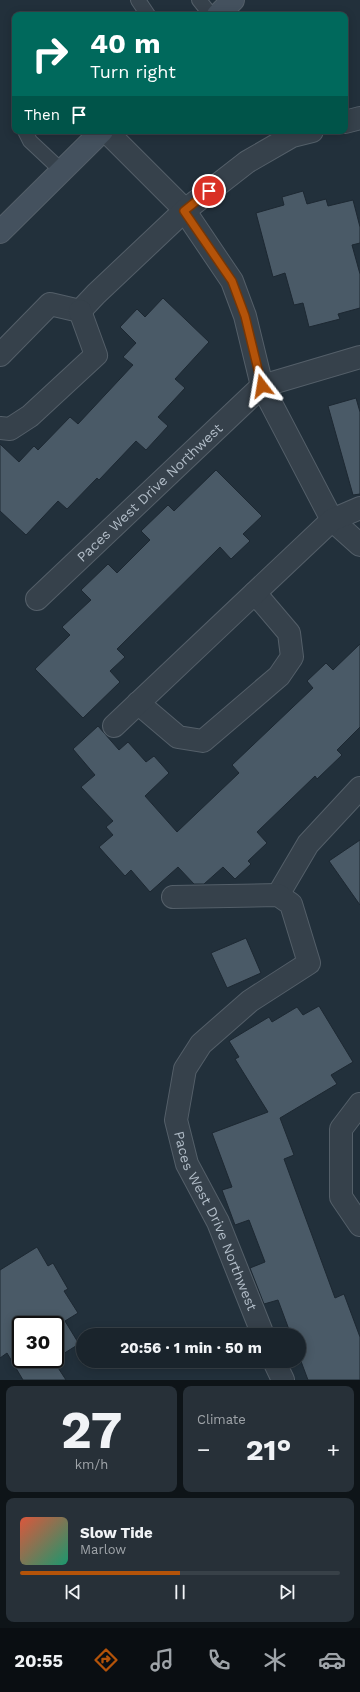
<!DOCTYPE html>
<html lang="en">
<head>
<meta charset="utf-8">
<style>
  :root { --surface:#1a242c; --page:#273038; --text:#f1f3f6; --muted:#9fa4a9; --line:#384148; --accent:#b45309 }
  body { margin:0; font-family:"Work Sans",sans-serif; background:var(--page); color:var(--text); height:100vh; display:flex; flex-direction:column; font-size:15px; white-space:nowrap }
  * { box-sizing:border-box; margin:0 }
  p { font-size:13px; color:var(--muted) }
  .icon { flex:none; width:22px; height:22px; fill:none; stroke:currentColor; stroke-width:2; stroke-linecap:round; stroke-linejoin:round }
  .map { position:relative; height:1380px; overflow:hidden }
  .drawer { display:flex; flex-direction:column; gap:6px; padding:6px; background:#0e1418; flex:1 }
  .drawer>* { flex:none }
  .top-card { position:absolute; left:12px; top:12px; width:336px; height:122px; border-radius:8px; box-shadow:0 2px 10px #0003,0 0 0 1px var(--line); background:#00695c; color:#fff; overflow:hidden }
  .speed { position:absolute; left:12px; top:1316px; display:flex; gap:8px; font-size:20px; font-weight:700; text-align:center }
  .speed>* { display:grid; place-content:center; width:52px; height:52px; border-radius:50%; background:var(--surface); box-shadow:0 2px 10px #0003,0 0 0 1px var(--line); line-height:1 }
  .speed .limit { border:2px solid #111; border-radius:6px; background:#fff; color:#111 }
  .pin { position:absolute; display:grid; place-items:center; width:34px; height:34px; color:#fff; margin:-17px; border:2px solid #fff; border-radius:50%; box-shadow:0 1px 4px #0007 }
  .me { position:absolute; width:44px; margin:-22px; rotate:346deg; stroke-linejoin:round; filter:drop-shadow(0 0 3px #0008) }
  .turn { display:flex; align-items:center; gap:14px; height:84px; padding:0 12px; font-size:18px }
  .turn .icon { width:52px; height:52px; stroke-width:2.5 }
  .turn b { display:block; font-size:28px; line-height:34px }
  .then { display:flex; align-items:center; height:38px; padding:0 12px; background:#0003; gap:8px; font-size:15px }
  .big { font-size:30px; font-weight:700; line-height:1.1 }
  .drawer .tile { flex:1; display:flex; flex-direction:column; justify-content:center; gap:6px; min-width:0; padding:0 14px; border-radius:8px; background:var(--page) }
  .drawer .dial { align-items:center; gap:0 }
  .dial b { font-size:52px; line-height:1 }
  .song { display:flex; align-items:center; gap:12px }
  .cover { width:48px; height:48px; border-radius:6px; background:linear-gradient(135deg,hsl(10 70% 55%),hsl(160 70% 35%)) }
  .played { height:4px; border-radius:2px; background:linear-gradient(90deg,var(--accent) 50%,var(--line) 50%) }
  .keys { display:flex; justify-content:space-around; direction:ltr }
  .heat { display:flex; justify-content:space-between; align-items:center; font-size:22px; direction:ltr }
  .drawer .tiles { flex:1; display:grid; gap:6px; grid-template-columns:1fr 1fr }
  .tile:last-child { grid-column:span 2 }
  .trip { position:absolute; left:76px; top:1328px; width:230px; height:40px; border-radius:20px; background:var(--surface); box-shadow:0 2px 10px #0003,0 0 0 1px var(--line); font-weight:700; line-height:40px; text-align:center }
  .tabs { display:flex; height:64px; justify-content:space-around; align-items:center; background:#0a0e12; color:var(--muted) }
  .tabs .icon { width:28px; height:28px }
  .tabs .selected { color:var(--accent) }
  .tabs b { font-size:18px; color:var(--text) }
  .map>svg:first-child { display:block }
  .building { fill:#4a5a67; stroke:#1d2832 }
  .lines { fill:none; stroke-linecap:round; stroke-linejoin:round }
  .service-casing { stroke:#545f69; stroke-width:16 }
  .minor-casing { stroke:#545f69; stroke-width:24 }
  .secondary-casing { stroke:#545f69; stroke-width:24 }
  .service { stroke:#36414b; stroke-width:14 }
  .minor { stroke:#36414b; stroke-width:22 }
  .secondary { stroke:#44515e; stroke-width:22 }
  .route-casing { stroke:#753606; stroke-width:10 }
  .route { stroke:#b45309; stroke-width:7 }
  .labels { text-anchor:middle; stroke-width:3; stroke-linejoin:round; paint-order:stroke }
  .street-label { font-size:14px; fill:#b1bcc7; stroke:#1b2630 }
</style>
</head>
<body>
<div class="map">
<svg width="360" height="1380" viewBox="0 0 360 1380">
  <rect width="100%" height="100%" fill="#22303b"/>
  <!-- building -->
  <g class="building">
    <polygon points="303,191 307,204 326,199 328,206 353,200 360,227 360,243 352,245 360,274 360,308 338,314 340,319 309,327 303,303 294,305 285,273 273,277 256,213 284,205 282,197"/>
    <polygon points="163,298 209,342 175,379 185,388 158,417 168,426 146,450 136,441 99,480 97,478 67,509 58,501 26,535 0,511 0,444 19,462 34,446 38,450 70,417 78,424 133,365 123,357 136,343 120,327 137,309 145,317"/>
    <polygon points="356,398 360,412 360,494 353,495 328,406"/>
    <polygon points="216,470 262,516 243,534 250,541 231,559 220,547 117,649 125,657 110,671 120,682 83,718 35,669 70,635 62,627 91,600 81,590 108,564 117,573 150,540 141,531 168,505 174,511"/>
    <polygon points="360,644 360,727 337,750 342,755 317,779 315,776 257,832 267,843 248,861 251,864 235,879 223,867 204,884 194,884 178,867 150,892 131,870 125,876 99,847 113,835 106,827 113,821 81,787 95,775 73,749 98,726 119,750 128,742 146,762 154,756 169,773 145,796 177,832 239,773 232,765 313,688 307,681 326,663 333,670"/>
    <polygon points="360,840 360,905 329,861"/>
    <polygon points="246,938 261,973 227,988 211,953"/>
    <polygon points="319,1006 353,1062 331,1075 337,1084 280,1118 294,1155 284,1159 335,1298 344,1294 360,1337 360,1380 308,1380 299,1356 299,1335 291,1335 278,1300 264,1304 250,1268 265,1262 249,1220 235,1225 222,1190 232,1187 212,1133 268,1112 235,1059 239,1057 229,1041 269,1017 272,1022 297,1007 303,1015"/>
    <polygon points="37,1247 48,1266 53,1263 68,1289 64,1291 78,1313 65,1321 79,1344 55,1359 55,1325 21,1325 21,1359 55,1359 53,1360 66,1380 23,1380 7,1353 0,1358 0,1270"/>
  </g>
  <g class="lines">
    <defs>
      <g id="service">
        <polyline points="138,0 148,15"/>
        <polyline points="199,0 211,15"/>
        <polyline points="25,131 30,141 62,171"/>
      </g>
      <g id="minor">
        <polyline points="345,122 360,118"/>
        <polyline points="106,131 182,207 232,281 245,316 262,386 332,520 360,545"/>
        <polyline points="80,311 96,294 184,211 247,162 292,136 312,131"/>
        <polyline points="0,355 50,304 80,311"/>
        <polyline points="0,428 10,429 30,416 96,355 80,311"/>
        <path id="s1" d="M37,599L262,386L360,357"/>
        <polyline points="138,703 178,737 203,741 279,676 292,657 289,633 255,593"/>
        <polyline points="114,726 332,520 360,508"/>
        <polyline points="278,895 308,844 360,788"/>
        <path id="s2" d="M173,897L278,895L291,904L309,963L250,1001L201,1044L185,1069L176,1120L187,1164L218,1222L263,1335"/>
        <polyline points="360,1104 341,1129 341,1197 360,1225"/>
        <polyline points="274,1361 283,1380"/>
      </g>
      <g id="secondary">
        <polyline points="218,15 233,0"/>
        <polyline points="0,232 102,131"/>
      </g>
    </defs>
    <!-- service casing -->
    <use href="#service" class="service-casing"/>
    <!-- minor casing -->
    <use href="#minor" class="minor-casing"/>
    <!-- secondary casing -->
    <use href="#secondary" class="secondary-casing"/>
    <!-- service -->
    <use href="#service" class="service"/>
    <!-- minor -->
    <use href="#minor" class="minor"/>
    <!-- secondary -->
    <use href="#secondary" class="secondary"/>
  </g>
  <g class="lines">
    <defs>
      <polyline id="route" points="209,191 184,211 232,281 245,316 262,386"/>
    </defs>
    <!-- route casing -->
    <use href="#route" class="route-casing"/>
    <!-- route -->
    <use href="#route" class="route"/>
  </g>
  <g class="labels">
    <!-- street labels -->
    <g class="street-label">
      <text dy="5" stroke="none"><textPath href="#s1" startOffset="155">Paces West Drive Northwest</textPath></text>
      <text dy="5" stroke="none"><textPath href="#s2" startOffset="508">Paces West Drive Northwest</textPath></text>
    </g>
  </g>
</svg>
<div class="speed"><div class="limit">30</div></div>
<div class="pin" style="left:209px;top:191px;background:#d93025"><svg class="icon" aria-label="arrive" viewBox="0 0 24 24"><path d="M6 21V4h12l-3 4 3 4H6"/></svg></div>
<svg class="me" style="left:262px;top:386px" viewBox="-20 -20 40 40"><path d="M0-17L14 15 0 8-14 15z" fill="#b45309" stroke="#fff" stroke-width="4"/></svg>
<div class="trip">20:56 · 1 min · 50 m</div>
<div class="top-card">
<div class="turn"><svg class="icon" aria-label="right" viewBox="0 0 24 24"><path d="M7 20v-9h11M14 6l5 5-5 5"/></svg><div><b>40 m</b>Turn right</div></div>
<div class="then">Then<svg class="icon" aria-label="arrive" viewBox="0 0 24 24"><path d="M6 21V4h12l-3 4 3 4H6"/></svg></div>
</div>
</div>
<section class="drawer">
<div class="tiles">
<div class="tile dial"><b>27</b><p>km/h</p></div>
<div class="tile"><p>Climate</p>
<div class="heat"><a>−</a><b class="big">21°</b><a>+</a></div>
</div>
<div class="tile">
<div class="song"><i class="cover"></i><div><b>Slow Tide</b><p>Marlow</p></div></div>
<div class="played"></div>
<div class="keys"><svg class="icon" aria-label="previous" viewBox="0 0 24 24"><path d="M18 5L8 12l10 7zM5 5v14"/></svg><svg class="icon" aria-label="pause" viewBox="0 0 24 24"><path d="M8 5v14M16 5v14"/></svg><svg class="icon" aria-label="next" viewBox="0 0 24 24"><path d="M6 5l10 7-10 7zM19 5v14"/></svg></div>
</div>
</div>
</section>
<nav class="tabs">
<b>20:55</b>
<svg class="icon selected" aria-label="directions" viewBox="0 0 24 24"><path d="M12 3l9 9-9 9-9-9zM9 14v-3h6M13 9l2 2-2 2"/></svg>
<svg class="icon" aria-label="music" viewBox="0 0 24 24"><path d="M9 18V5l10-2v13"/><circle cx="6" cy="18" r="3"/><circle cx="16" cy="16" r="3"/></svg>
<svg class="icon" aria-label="phone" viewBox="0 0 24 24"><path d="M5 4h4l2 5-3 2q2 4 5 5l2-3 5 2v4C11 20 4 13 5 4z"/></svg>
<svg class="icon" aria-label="climate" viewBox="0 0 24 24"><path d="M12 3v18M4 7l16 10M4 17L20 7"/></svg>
<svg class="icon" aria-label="car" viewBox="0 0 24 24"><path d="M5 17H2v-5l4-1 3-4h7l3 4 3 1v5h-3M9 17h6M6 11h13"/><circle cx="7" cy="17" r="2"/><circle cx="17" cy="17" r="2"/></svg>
</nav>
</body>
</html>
